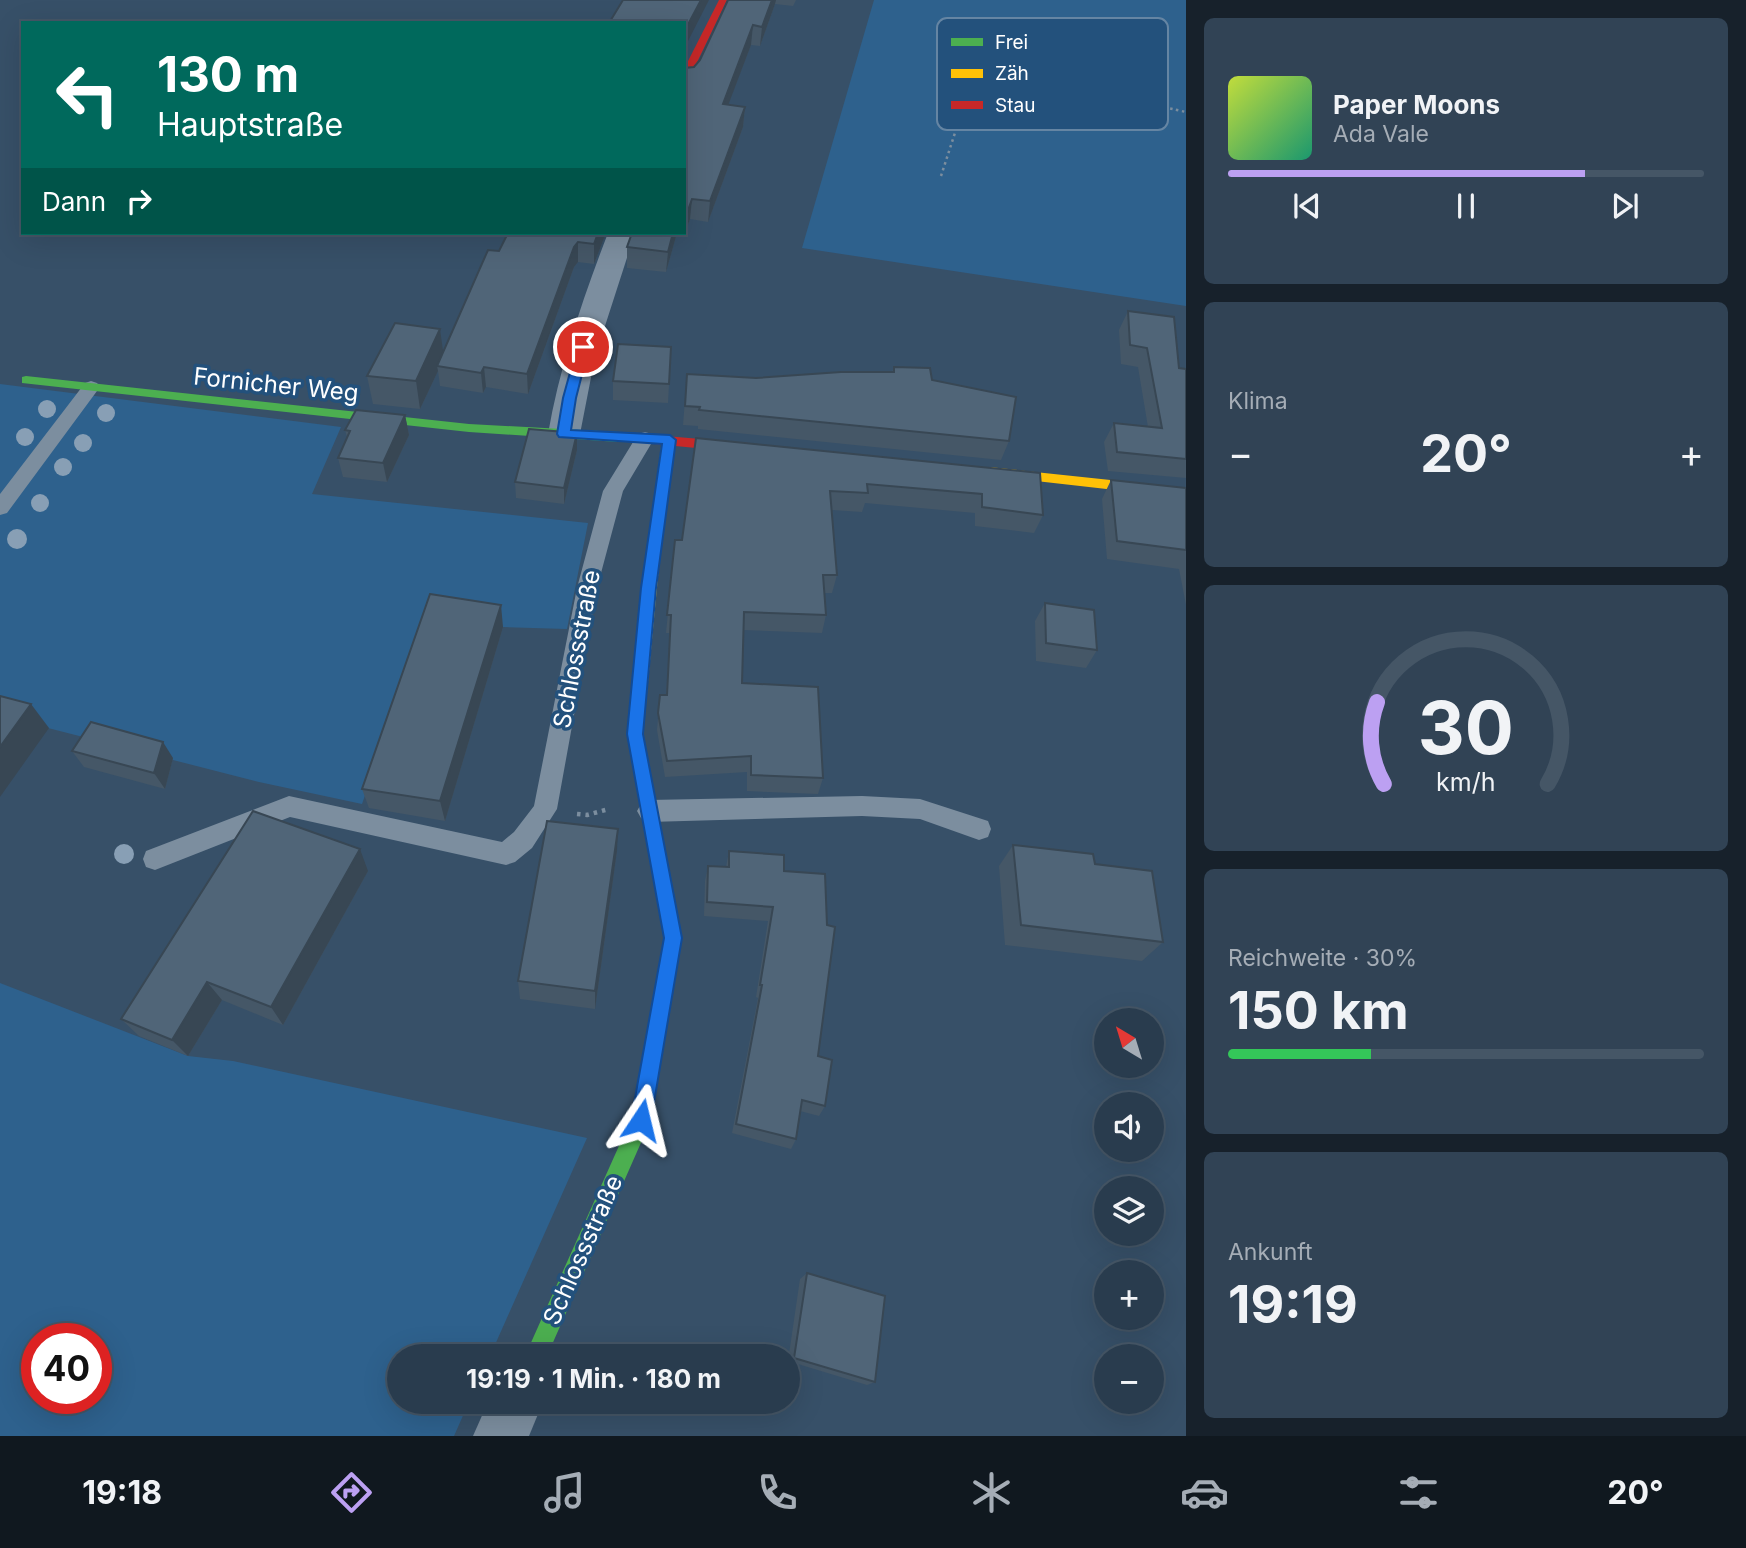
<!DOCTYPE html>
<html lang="de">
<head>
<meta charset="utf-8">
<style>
  :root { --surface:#293c4e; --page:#314355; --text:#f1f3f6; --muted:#a5adb6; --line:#455666; --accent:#bca0f2 }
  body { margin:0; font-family:Inter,sans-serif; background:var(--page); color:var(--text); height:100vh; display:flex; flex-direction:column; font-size:26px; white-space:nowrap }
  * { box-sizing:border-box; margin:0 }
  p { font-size:23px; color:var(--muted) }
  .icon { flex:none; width:38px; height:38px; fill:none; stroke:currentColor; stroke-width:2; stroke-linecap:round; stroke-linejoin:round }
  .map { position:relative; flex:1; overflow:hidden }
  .drawer { display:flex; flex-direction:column; gap:18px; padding:18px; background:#17212b; width:560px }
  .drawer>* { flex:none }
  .top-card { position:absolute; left:21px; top:21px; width:665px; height:214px; border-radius:0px; box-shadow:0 7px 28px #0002,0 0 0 2px var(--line); background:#00695c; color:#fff; overflow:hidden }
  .needle { width:46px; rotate:322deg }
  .fabs { position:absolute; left:1094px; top:1008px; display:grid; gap:14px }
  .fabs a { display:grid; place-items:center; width:70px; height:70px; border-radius:50%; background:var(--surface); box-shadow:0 7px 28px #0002,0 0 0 2px var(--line); font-size:35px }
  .speed { position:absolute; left:21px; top:1323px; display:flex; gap:14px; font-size:35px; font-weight:700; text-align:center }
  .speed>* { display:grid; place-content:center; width:91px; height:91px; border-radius:50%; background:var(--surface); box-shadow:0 7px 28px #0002,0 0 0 2px var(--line); line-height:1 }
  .speed .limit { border:10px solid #d22; background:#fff; color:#111 }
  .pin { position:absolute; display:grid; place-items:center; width:60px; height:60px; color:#fff; margin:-30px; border:4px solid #fff; border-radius:50%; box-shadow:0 2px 7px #0007 }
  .me { position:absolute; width:77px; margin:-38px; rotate:10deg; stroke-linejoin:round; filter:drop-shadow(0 0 5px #0008) }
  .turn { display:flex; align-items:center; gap:24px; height:147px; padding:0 21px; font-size:32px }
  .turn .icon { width:91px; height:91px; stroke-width:2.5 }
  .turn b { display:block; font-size:49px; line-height:60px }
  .then { display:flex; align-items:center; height:66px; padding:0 21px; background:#0003; gap:14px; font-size:26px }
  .big { font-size:52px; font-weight:700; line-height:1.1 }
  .drawer .widget { flex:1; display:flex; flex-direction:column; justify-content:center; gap:10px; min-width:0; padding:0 24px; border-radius:10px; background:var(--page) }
  .drawer .dial { align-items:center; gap:0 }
  .dial svg { height:182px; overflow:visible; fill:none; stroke:var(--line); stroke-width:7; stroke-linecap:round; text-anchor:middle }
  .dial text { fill:var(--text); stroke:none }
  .song { display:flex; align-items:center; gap:21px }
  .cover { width:84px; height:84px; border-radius:10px; background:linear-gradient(135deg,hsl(70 70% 55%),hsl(160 70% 35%)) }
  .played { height:7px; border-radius:4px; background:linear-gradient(90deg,var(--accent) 75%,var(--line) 75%) }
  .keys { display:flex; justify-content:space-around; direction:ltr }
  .heat { display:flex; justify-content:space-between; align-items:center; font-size:38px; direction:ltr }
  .charge { height:10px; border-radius:5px; background:linear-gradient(90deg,#34c759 30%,var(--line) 0) }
  .trip { position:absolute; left:387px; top:1344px; width:413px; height:70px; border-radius:35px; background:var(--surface); box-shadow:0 7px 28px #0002,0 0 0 2px var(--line); font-weight:700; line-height:70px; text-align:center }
  .tabs { display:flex; height:112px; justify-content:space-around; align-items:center; background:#10181f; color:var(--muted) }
  .tabs .icon { width:49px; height:49px }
  .tabs .selected { color:var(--accent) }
  .tabs b { font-size:32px; color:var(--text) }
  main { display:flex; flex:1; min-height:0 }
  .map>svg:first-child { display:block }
  .green { fill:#2e618d; fill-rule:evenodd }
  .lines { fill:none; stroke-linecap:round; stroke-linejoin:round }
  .path-far1 { stroke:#7c8e9f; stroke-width:2.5; stroke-dasharray:2.5 3.5; stroke-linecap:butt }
  .path { stroke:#7c8e9f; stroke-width:4.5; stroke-dasharray:3.5 5; stroke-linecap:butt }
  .lane { fill:#7c8e9f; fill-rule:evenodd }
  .street { fill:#7c8e9f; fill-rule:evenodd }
  .fast { fill:#4caf50; fill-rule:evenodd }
  .slow { fill:#ffc107; fill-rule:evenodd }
  .jam { fill:#c62828; fill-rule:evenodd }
  .tree { fill:#889fb5 }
  .wall { fill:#455767 }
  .shaded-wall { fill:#384754 }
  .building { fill:#506578; stroke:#384754; stroke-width:2 }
  .route { fill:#1a73e8; stroke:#114b97; stroke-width:2 }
  .labels { text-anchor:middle; stroke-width:7; stroke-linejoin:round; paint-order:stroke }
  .street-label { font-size:24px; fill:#fff; stroke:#23517c }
  .key { fill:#23517c; stroke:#6585a3; stroke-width:2 }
  .key-label { font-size:19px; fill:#fff }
</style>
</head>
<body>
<main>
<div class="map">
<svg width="1186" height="1436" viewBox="0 0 1186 1436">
  <rect width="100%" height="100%" fill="#375068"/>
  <!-- green -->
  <g class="green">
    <polygon points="874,0 1186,0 1186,306 802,248"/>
    <polygon points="0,384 341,427 312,494 588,523 567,629 503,627 426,617 362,804 259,782 48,728 0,796"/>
    <path d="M0,983L188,1056L233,1061L587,1138L490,1356H399V1402H469L454,1436H0ZM37,1339H96V1398H37Z"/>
  </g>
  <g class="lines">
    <!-- path-far1 -->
    <path class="path-far1" d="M941,176L964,105C990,62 1144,103 1186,112"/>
    <!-- path -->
    <polyline class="path" points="577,814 587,815 609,809"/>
    <!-- lane -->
    <g class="lane">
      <polygon points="91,381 97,383 100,387 97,391 7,513 0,515 0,494 85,383"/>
      <polygon points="645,432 652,434 654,439 623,491 597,588 557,809 532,848 515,862 506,865 290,817 155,870 146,867 143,859 146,851 289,796 502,842 514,832 534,806 577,588 603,491 638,434"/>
      <polygon points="862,796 920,799 988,821 991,829 988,837 979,840 920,819 862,816 649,822 641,818 637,811 641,804 649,800"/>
    </g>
    <!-- street -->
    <g class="street">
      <path d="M608,233H635L595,357L580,434L575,442L564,445L553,442L548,434C560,365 583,298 608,233Z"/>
      <polygon points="488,1402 543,1402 529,1436 473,1436"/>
    </g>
    <!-- fast -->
    <g class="fast">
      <polygon points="26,376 469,424 618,432 625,437 618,442 469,432 22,383 22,377"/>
      <polygon points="669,435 676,440 660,556 653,561 646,556 662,440"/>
      <polygon points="652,1050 659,1052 661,1059 651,1120 547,1356 525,1356 631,1119 643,1059 645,1052"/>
    </g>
    <!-- slow -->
    <g class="slow">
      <polygon points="989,467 1186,488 1186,498 984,475 982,472"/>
      <polygon points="653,551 660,556 643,734 682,938 661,1059 659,1066 652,1068 645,1066 643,1059 664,938 627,734 646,556"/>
    </g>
    <!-- jam -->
    <g class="jam">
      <polygon points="719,0 727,0 689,79 684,82 684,69"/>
      <polygon points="618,432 748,443 755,448 748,453 613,440 613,434"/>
    </g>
  </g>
  <!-- trees -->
  <g class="tree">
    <circle cx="47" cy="409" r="9"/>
    <circle cx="106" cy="413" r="9"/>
    <circle cx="25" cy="437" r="9"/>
    <circle cx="83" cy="443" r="9"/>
    <circle cx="63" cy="467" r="9"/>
    <circle cx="40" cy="503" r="9"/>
    <circle cx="17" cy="539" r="10"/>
    <circle cx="124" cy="854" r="10"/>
  </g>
  <!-- wall -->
  <g class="wall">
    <polygon points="728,0 796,0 793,6 775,4 760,46 751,45 728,104 745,107 743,127 708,222 690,219 685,233 681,233 684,233 684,68 694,67 700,60"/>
    <polygon points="606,233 594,264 578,262 574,267 528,394 486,387 483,393 440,386 438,371 420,409 373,404 367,376 443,353 499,251"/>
    <polygon points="677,233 666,272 627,268 627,247"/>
    <polygon points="1128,311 1179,368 1186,369 1186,478 1108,471 1104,442 1114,423 1148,427 1138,367 1121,364 1119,330"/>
    <polygon points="671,347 668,403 613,400 613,381"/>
    <polygon points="894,367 932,380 1009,441 1001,460 698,429 698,426 683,425 687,374 756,378 892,372"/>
    <polygon points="405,415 409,435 387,482 343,477 338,458 347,437 345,430"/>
    <polygon points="577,433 577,450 564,504 516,498 515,482"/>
    <polygon points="696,438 1040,473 1043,515 1034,533 975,526 975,513 865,503 862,512 832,510 837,575 832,593 825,593 826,615 822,633 743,630 742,683 823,778 818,794 747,791 747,772 665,777 657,730 660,695 666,695 670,633 666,633 675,540 682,540"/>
    <polygon points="1111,480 1186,488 1186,605 1179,569 1107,559 1102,499"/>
    <polygon points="1045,603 1097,650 1086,668 1036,661 1035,621"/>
    <polygon points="503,627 445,821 369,808 362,789"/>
    <polygon points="72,751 173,758 165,789 84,767"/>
    <polygon points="1013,845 1095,864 1163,942 1142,961 1005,945 999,866"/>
    <polygon points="617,851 595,1009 520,999 518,981"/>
    <polygon points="729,851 784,871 818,1056 825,1106 819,1116 800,1111 796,1139 791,1149 732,1133 758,998 756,997 768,921 704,916 705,881 708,866 726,867"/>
    <polygon points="368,871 283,1025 222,1000 188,1056 139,1036 121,1019"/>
    <polygon points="807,1273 875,1382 867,1385 788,1361 800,1279"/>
  </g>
  <!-- shaded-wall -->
  <g class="shaded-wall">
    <polygon points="701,0 709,0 684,49 684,32"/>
    <polygon points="772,0 776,0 775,4 760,46 762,27"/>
    <polygon points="753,25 751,45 721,124 723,104"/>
    <polygon points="745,107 743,127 708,222 710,201"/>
    <polygon points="692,199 690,219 685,233 687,213"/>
    <polygon points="598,233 606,233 594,264 594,244"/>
    <polygon points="673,233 677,233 666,272 668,252"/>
    <polygon points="578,242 578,262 574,267 528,394 527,374 574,247"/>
    <polygon points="440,329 444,358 437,366 438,371 420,409 416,381"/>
    <polygon points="484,367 486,387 483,393 481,373"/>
    <polygon points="405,415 409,435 387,482 383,463"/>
    <polygon points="577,433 577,450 564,504 564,488"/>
    <polygon points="501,605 503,627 445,821 440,801"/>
    <polygon points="31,704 49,728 0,797 0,747"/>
    <polygon points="163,742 173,758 165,789 154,773"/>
    <polygon points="618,829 617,851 595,1009 595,991"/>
    <polygon points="360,849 368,871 283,1025 271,1007"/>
    <polygon points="207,982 222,1000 188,1056 172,1040"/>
  </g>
  <!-- building -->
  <g class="building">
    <polygon points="623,0 701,0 684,32 684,23 609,23"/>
    <polygon points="728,0 772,0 762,27 753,25 723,104 745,107 710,201 692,199 687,213 684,213 684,68 694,67 700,60"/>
    <polygon points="508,233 598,233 594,244 578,242 574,247 527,374 484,367 481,373 437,366 488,250 499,251"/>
    <polygon points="632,233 673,233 668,252 627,247"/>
    <polygon points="1128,311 1174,317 1179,368 1186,369 1186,459 1117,452 1114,423 1162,428 1147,348 1130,345"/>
    <polygon points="395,323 440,329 416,381 367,376"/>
    <polygon points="618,344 671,347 669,384 613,381"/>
    <polygon points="894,367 930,368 932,380 1016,397 1009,441 699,410 700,407 685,406 687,374 756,378 841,372 894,372"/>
    <polygon points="356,410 405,415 383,463 338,458 350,431 345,430"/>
    <polygon points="529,429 577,433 564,488 515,482"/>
    <polygon points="696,438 1040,473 1043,515 982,507 982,494 867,484 868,493 830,491 837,575 823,575 826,615 744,612 742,683 818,687 823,778 751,775 751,756 667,761 658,713 660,695 667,695 671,615 667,615 675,540 682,540"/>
    <polygon points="1111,480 1186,488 1186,550 1117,541"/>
    <polygon points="430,594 501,605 440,801 362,789"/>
    <polygon points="1045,603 1094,610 1097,650 1046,643"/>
    <polygon points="0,696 31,704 0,747"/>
    <polygon points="91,722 163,742 154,773 72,751"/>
    <polygon points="253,811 360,849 271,1007 207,982 172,1040 121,1019"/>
    <polygon points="547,821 618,829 595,991 518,981"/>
    <polygon points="1013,845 1093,854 1095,864 1152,871 1163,942 1021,925"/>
    <polygon points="729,851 784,855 784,871 825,874 827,925 835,927 818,1056 832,1060 825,1106 802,1100 796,1139 736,1124 762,985 760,985 773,907 707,902 708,866 729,867"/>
    <polygon points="807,1273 885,1296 875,1382 794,1358"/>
  </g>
  <!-- route -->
  <polygon class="route" points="583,343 589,347 576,398 571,430 670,435 676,440 656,588 643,734 682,938 651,1120 648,1127 641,1130 634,1127 631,1120 664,938 627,734 641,588 662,444 559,437 557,434 563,398 577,347"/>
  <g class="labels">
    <!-- street labels -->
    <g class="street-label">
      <text transform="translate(276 385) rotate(6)" y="8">Fornicher Weg</text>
      <text transform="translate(577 649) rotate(-79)" y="8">Schlossstraße</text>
      <text transform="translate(583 1250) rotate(-66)" y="8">Schlossstraße</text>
    </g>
  </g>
  <!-- legend -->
  <rect x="937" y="18" width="231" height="112" rx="10" class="key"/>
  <rect x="951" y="38" width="32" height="8" fill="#4caf50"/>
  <rect x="951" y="69" width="32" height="9" fill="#ffc107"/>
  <rect x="951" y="101" width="32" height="8" fill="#c62828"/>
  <g class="key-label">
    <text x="995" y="49">Frei</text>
    <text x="995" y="80">Zäh</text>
    <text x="995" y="112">Stau</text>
  </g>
</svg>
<div class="fabs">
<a><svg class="needle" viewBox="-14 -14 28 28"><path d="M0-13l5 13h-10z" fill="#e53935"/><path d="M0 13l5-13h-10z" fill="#a5adb6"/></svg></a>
<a><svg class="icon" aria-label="sound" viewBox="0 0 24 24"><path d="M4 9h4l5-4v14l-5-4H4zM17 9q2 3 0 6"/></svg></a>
<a><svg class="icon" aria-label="layers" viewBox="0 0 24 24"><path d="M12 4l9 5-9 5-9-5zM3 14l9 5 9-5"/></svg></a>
<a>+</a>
<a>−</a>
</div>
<div class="speed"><div class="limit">40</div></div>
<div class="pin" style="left:583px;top:347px;background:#d93025"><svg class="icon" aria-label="arrive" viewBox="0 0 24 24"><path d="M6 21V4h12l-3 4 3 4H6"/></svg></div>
<svg class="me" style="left:641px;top:1120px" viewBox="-20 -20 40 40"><path d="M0-17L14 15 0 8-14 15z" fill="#1a73e8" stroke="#fff" stroke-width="4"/></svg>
<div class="trip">19:19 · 1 Min. · 180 m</div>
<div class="top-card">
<div class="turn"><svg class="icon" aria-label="left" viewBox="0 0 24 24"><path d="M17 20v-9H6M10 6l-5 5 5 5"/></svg><div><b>130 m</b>Hauptstraße</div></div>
<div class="then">Dann<svg class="icon" aria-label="right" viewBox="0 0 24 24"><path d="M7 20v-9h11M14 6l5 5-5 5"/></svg></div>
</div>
</div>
<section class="drawer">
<div class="widget">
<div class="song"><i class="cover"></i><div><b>Paper Moons</b><p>Ada Vale</p></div></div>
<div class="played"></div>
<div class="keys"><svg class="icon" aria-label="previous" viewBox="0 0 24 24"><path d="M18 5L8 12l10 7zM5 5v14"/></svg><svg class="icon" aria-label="pause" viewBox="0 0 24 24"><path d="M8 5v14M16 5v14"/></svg><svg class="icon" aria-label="next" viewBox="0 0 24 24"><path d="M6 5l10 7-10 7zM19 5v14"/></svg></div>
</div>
<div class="widget"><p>Klima</p>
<div class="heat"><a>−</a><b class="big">20°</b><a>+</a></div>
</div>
<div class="widget dial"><svg viewBox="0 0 100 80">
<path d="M14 69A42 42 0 1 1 86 69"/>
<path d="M14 69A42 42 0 0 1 11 33" stroke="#bca0f2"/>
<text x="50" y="56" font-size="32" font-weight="700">30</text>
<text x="50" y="72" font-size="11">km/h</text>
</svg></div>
<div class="widget"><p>Reichweite · 30%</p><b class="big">150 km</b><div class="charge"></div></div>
<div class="widget"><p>Ankunft</p><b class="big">19:19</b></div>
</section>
</main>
<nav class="tabs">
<b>19:18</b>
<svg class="icon selected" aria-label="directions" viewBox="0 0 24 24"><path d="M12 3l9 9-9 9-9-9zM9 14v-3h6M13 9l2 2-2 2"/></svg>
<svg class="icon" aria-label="music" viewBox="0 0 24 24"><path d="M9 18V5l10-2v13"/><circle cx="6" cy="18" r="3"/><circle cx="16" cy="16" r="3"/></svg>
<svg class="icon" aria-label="phone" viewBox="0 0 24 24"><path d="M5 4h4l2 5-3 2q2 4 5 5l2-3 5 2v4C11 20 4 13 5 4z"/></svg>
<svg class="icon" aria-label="climate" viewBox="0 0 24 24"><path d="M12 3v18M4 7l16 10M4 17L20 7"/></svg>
<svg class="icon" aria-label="car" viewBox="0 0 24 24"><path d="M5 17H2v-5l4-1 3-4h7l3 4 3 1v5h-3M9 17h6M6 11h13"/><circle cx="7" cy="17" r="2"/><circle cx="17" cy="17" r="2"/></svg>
<svg class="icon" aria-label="filters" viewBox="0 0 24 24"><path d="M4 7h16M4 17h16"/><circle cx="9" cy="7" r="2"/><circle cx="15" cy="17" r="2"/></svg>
<b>20°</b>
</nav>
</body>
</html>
